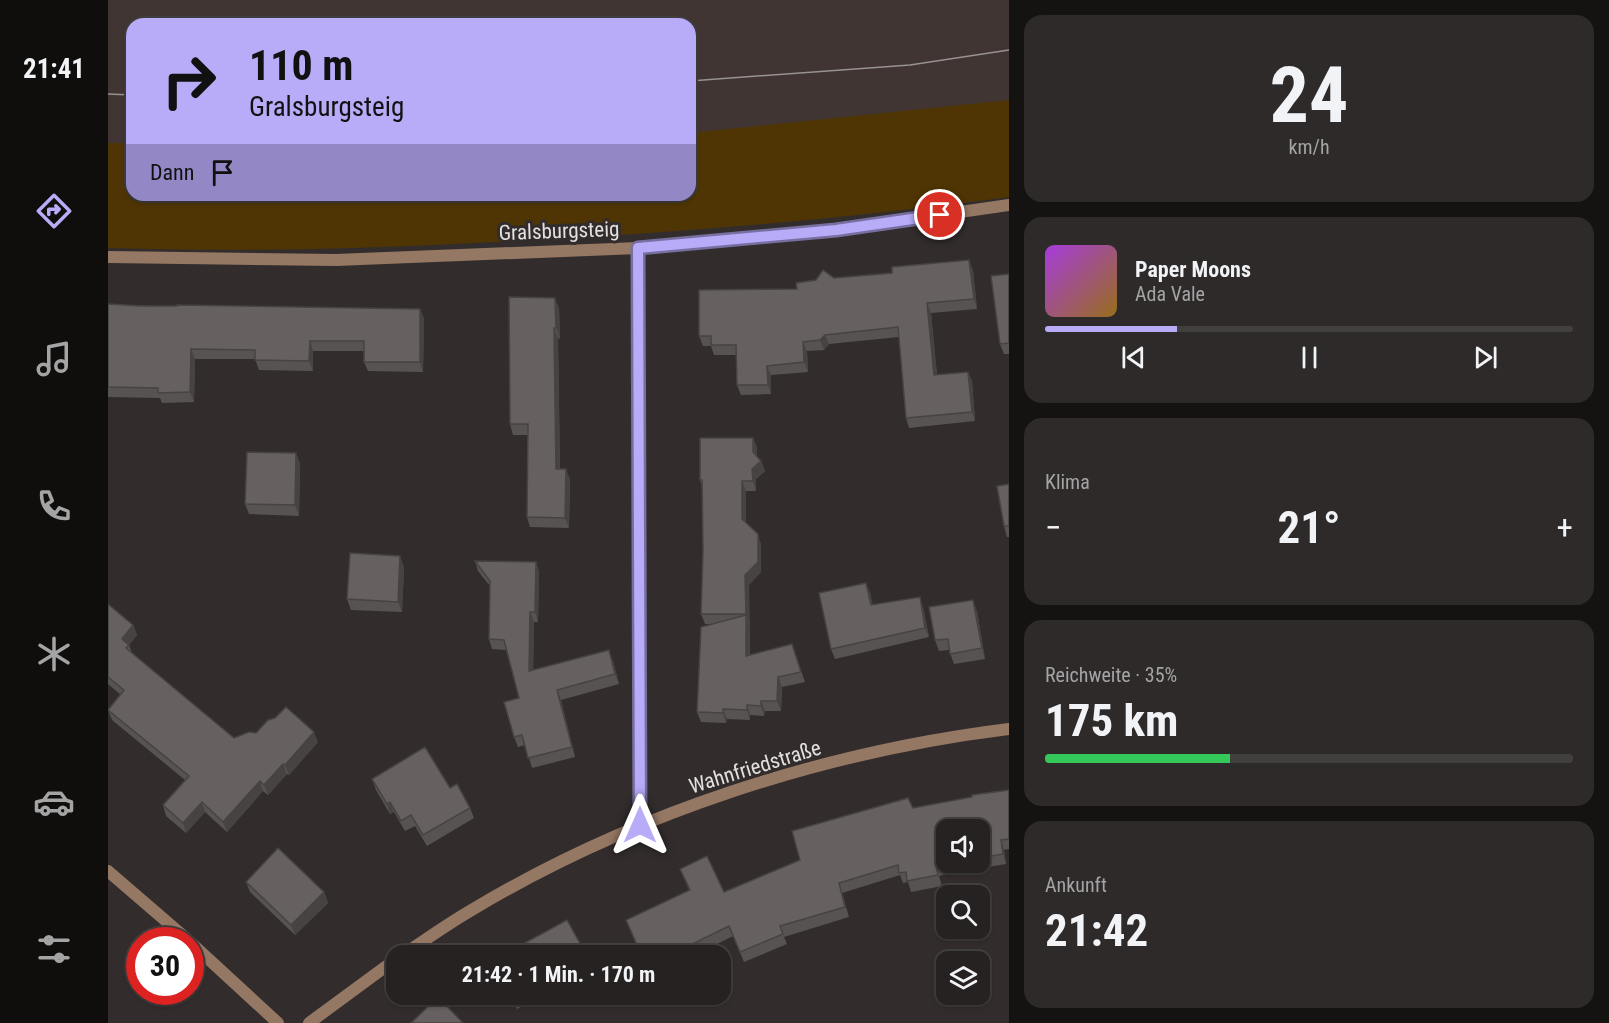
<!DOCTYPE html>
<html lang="de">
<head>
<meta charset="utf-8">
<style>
  :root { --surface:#262221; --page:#2e2a2a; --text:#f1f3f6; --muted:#a4a4a5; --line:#423f3f; --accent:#b8abf7 }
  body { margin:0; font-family:"Roboto Condensed",sans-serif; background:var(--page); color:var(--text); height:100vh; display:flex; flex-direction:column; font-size:22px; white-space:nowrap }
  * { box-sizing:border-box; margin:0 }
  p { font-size:20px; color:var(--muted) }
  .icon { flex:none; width:33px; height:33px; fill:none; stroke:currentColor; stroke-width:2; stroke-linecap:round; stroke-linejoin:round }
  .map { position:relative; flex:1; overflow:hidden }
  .panel { display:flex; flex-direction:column; gap:15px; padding:15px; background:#151312; width:600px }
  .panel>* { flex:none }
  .guide { position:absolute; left:18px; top:18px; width:570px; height:183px; border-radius:18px; box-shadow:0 2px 4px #0004,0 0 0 2px var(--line); background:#b8abf7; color:#111; overflow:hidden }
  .tools { position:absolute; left:828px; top:819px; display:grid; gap:12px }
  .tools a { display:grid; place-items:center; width:54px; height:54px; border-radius:12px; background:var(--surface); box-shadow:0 2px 4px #0004,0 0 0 2px var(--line); font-size:30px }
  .speed { position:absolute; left:18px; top:927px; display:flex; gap:12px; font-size:30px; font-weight:700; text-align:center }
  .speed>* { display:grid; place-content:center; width:78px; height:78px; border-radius:50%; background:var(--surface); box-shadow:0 2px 4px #0004,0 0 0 2px var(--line); line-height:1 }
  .speed .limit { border:9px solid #d22; background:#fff; color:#111 }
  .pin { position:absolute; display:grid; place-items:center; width:51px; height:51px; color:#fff; margin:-26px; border:3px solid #fff; border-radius:50%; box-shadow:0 2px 6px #0007 }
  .me { position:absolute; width:66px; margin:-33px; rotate:0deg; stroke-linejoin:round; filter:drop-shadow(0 0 4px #0008) }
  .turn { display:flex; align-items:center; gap:21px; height:126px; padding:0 24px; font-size:27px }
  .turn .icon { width:78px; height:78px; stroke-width:2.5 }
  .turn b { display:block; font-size:42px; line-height:51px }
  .then { display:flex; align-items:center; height:57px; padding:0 24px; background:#0003; gap:12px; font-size:22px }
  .big { font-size:45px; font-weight:700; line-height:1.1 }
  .panel .tile { flex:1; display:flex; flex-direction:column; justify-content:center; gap:9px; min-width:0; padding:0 21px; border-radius:18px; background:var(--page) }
  .panel .dial { align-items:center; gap:0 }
  .dial b { font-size:78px; line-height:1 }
  .song { display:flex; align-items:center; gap:18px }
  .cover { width:72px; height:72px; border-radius:9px; background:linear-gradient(135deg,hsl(280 70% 55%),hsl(40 70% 35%)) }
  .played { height:6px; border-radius:3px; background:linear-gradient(90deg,var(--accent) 25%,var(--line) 25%) }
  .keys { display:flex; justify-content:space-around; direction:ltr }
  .heat { display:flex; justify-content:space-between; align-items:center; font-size:33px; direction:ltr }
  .charge { height:9px; border-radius:4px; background:linear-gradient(90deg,#34c759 35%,var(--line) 0) }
  .trip { position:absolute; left:278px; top:945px; width:345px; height:60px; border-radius:18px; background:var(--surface); box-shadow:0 2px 4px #0004,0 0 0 2px var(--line); font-weight:700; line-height:60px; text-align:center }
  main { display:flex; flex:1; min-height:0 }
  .tab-bar { display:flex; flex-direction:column; width:108px; justify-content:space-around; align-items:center; background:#0f0e0d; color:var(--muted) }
  .tab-bar .icon { width:42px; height:42px }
  .tab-bar .current { color:var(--accent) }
  .tab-bar b { font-size:27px; color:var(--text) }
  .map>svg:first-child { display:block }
  .built { fill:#403532 }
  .green { fill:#4f3504 }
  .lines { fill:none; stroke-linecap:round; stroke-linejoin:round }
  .minor { stroke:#957864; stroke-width:12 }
  .tram { stroke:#979392; stroke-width:1.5 }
  .wall { fill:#585353; fill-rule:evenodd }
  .shaded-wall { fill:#474343 }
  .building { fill:#666060; stroke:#474343; stroke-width:1.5 }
  .route-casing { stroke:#786fa1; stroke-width:15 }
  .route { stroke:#b8abf7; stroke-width:10 }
  .labels { text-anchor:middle; stroke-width:6; stroke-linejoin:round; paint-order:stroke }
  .street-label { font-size:21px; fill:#e4e0e0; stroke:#322d2c }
</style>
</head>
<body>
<main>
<nav class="tab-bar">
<b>21:41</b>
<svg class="icon current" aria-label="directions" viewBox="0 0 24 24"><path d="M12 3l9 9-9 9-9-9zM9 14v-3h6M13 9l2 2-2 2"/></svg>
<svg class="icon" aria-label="music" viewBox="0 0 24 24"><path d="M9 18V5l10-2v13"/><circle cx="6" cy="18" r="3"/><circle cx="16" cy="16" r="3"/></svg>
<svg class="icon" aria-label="phone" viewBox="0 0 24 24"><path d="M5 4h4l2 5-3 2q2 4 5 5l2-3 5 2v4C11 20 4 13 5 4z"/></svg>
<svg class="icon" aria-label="climate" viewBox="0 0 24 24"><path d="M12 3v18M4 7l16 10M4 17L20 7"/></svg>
<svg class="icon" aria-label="car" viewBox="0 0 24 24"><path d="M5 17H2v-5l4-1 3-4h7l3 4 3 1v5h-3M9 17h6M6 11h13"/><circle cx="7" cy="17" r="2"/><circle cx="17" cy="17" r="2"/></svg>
<svg class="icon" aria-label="filters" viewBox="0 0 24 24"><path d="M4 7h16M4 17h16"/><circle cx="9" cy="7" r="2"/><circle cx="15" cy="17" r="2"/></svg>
</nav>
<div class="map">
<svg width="901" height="1023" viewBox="0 0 901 1023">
  <rect width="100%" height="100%" fill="#322d2c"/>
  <!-- built -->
  <polygon class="built" points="0,0 901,0 901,154 582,191 582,24 24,24 24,195 0,207"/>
  <!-- green -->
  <path class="green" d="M901,100V197C730,220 558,234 386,242C256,249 130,252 0,248V143H24V195H582V133Z"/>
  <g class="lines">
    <!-- minor -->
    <g class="minor">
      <polyline points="530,248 532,825"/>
      <polyline points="0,257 228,260 530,248 728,230 901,205"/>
      <polyline points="0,871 80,940"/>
      <polyline points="82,942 170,1023"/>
      <path d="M293,956C316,941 338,925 362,911C523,814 714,752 901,729"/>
      <polyline points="201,1023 288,959"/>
    </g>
    <!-- tram -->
    <g class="tram">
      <polyline points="582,81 802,65 901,50"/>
      <polyline points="0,94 24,95"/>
    </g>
  </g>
  <!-- wall -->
  <g class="wall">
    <polygon points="865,270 869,309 823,313 829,375 860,372 864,381 867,421 801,428 798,418 791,337 721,344 716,350 699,351 700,372 663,375 663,394 633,395 629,385 628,355 606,355 603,346 595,346 591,336 689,289 726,278"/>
    <polygon points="901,274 901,354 896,354 892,344"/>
    <polygon points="0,304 316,318 315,372 260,371 256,362 256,351 205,351 205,371 151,370 147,359 87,359 86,402 54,403 52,398 0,397"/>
    <polygon points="451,308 452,339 450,338 452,469 462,479 461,528 422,527 419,517 420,435 405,435 402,424"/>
    <polygon points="645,438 649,448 649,456 653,461 657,471 648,479 648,491 638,491 638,522 653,544 653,572 641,585 642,655 684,644 697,682 674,687 673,711 657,711 656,716 642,715 642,720 619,719 618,723 593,722 589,712 603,624 597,624 593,614 595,550 594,486 592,480"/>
    <polygon points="188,453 192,464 191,516 141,514 137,504"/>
    <polygon points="901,484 901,537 899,537 896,526"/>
    <polygon points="367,561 428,562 431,572 430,622 426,622 425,670 505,661 511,684 453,700 467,757 424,768 417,745 410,747 406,737 411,698 398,650 384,649 381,639 382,586 370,571"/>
    <polygon points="296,567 294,612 243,610 239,599"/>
    <polygon points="762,592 764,604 815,607 821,637 727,659 723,649"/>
    <polygon points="0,604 25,625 29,635 21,645 24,653 126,738 210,742 181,775 179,774 160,795 155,791 119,832 97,812 78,833 58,816 55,805 77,780 4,720 0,710 13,695 0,684"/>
    <polygon points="869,611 877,659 846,664 841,650 831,651 827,640"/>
    <polygon points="264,779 342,788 362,808 366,818 319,846 307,826 297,831 286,812 282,814 268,790"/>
    <path d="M901,790V849L896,850L898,864L838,874L831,876L834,886L803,892L800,882L795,883L792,875L734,893L741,917L676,937L679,944L636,962L625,936L585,956H533L518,920L581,890L572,869L616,892L692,860L805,808ZM872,830V862H838Z"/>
    <polygon points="138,882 216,892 220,903 187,935 142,892"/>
    <polygon points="398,994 440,994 428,1002 426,1000 409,1009"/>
  </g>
  <!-- shaded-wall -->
  <g class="shaded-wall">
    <polygon points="861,260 865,270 869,309 866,299"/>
    <polygon points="447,298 451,308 452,339 448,328"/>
    <polygon points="819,303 823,313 830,385 826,375"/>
    <polygon points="312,309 316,318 315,372 312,362"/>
    <polygon points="446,328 450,338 452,479 448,469"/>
    <polygon points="717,335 721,344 716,350 712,340"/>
    <polygon points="202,341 205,351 205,371 201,361"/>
    <polygon points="695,342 699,351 700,372 696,362"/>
    <polygon points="83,349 87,359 86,402 82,392"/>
    <polygon points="659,366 663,375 663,394 660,385"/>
    <polygon points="860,372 864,381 867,421 864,412"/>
    <polygon points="645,438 649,448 649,462 645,452"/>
    <polygon points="188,453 192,464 191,516 187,505"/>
    <polygon points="653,461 657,471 648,479 648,491 645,481 644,469"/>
    <polygon points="458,469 462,479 461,528 457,518"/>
    <polygon points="634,481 638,491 638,528 634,519"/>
    <polygon points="650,534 653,544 653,572 641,585 641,624 638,614 637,575"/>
    <polygon points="292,556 296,567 294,612 290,602"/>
    <polygon points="428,562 431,572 430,622 427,612"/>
    <polygon points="758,583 762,592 767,614 763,605"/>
    <polygon points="812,597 815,607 821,637 817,628"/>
    <polygon points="865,600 869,611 877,659 874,648"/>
    <polygon points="422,612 426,622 425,681 421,671"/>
    <polygon points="638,615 641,625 642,666 638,656"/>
    <polygon points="25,625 29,635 17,649 14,639"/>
    <polygon points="501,650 505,661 511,684 507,674"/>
    <polygon points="670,677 674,687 673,711 669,701"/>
    <polygon points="449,690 453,700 467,757 464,747"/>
    <polygon points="653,701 657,711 656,716 653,706"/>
    <polygon points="639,705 642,715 642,720 639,710"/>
    <polygon points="615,709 619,719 618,723 615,713"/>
    <polygon points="206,732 210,742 181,775 177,765"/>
    <polygon points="175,764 179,774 160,795 156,785"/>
    <polygon points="152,781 155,791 119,832 115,822"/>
    <polygon points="94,802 97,812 78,833 75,823"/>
    <polygon points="282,802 286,812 282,814 279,804"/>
    <polygon points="893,840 896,850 898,864 895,854"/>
    <polygon points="216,892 220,903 187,935 183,925"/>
  </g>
  <!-- building -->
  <g class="building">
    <polygon points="861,260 866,299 819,303 826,375 860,372 864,412 798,418 790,327 717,335 712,340 695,342 696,362 659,366 660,385 629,385 628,345 603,345 603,336 591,336 591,290 689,289 688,283 708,280 715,270 726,278 784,273 784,267"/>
    <polygon points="901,274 901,343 892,344 883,276"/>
    <polygon points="401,297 447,298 448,328 446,328 448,469 458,469 457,518 419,517 420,424 402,424"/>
    <polygon points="0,304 33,306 69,306 69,305 312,309 312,362 256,362 256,341 202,341 201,361 147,360 147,350 83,349 82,392 50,393 50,388 0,387"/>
    <polygon points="592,438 645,438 645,452 653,461 644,469 645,481 634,481 634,519 650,534 650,562 637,575 638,614 593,614 595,550 594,480 592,480"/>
    <polygon points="139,452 188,453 187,505 137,504"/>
    <polygon points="901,484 901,526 896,526 889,486"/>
    <polygon points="242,553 292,556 290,602 239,599"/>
    <polygon points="367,561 428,562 427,612 422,612 421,671 501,650 507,674 449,690 464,747 420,758 414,735 406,737 396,702 411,698 396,640 381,639 382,581"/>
    <polygon points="758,583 763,605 812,597 817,628 723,649 711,593"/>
    <polygon points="865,600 874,648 842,654 840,639 827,640 821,607"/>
    <polygon points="0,604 25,625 14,639 21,645 18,648 126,738 141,732 148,733 160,720 167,718 178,707 206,732 177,765 175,764 156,785 152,781 115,822 94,802 75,823 55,805 81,776 0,710 16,690 0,677"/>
    <polygon points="638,615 638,656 684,644 693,672 670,677 669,701 653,701 653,706 639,705 639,710 615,709 615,713 589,712 593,627"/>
    <polygon points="317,747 342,788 349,784 362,808 315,835 303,815 293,821 282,802 279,804 264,779"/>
    <polygon points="901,790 901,839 893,840 895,854 872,858 872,830 838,830 838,862 842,862 828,866 830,875 799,881 798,872 791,873 790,865 731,883 737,907 672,926 675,934 632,952 621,926 560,956 534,956 518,920 582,890 572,869 599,856 616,892 692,860 684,831 800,798 805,808 864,797 864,795"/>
    <polygon points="170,848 216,892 183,925 138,882"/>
    <polygon points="459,920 479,956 401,956 404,954 402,951"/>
    <polygon points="402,994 415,994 406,999"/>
    <polygon points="330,997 355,1023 303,1023"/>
  </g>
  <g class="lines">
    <defs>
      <polyline id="route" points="532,825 530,248 728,230 832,215"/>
    </defs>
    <!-- route casing -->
    <use href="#route" class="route-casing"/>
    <!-- route -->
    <use href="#route" class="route"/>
  </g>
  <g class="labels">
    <!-- street labels -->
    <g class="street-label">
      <text transform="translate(451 231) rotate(-2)" y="7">Gralsburgsteig</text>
      <text transform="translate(647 767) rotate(-17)" y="7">Wahnfriedstraße</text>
    </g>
  </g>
</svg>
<div class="tools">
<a><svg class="icon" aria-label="sound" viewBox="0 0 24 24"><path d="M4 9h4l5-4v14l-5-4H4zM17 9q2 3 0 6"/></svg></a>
<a><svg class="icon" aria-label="search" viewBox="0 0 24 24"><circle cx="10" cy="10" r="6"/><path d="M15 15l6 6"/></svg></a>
<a><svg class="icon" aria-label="layers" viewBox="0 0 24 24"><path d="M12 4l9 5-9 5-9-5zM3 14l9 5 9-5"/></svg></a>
</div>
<div class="speed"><div class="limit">30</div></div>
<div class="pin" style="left:832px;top:215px;background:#d93025"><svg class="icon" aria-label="arrive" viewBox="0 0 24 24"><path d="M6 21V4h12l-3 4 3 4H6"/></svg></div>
<svg class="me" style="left:532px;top:825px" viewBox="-20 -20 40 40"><path d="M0-17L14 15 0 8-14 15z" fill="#b8abf7" stroke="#fff" stroke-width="4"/></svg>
<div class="trip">21:42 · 1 Min. · 170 m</div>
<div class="guide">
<div class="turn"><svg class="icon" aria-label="right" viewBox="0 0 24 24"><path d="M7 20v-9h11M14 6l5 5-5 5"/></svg><div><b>110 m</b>Gralsburgsteig</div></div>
<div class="then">Dann<svg class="icon" aria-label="arrive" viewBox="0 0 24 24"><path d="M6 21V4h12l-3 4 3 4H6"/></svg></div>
</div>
</div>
<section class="panel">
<div class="tile dial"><b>24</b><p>km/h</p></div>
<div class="tile">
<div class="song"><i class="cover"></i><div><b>Paper Moons</b><p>Ada Vale</p></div></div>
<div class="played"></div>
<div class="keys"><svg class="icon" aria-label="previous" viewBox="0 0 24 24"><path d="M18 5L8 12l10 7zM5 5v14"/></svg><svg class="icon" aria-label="pause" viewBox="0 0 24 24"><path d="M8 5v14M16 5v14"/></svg><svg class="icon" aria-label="next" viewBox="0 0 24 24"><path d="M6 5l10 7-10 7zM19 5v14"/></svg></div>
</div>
<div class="tile"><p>Klima</p>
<div class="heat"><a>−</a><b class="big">21°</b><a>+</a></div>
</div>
<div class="tile"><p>Reichweite · 35%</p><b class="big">175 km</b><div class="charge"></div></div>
<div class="tile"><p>Ankunft</p><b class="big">21:42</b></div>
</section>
</main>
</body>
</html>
